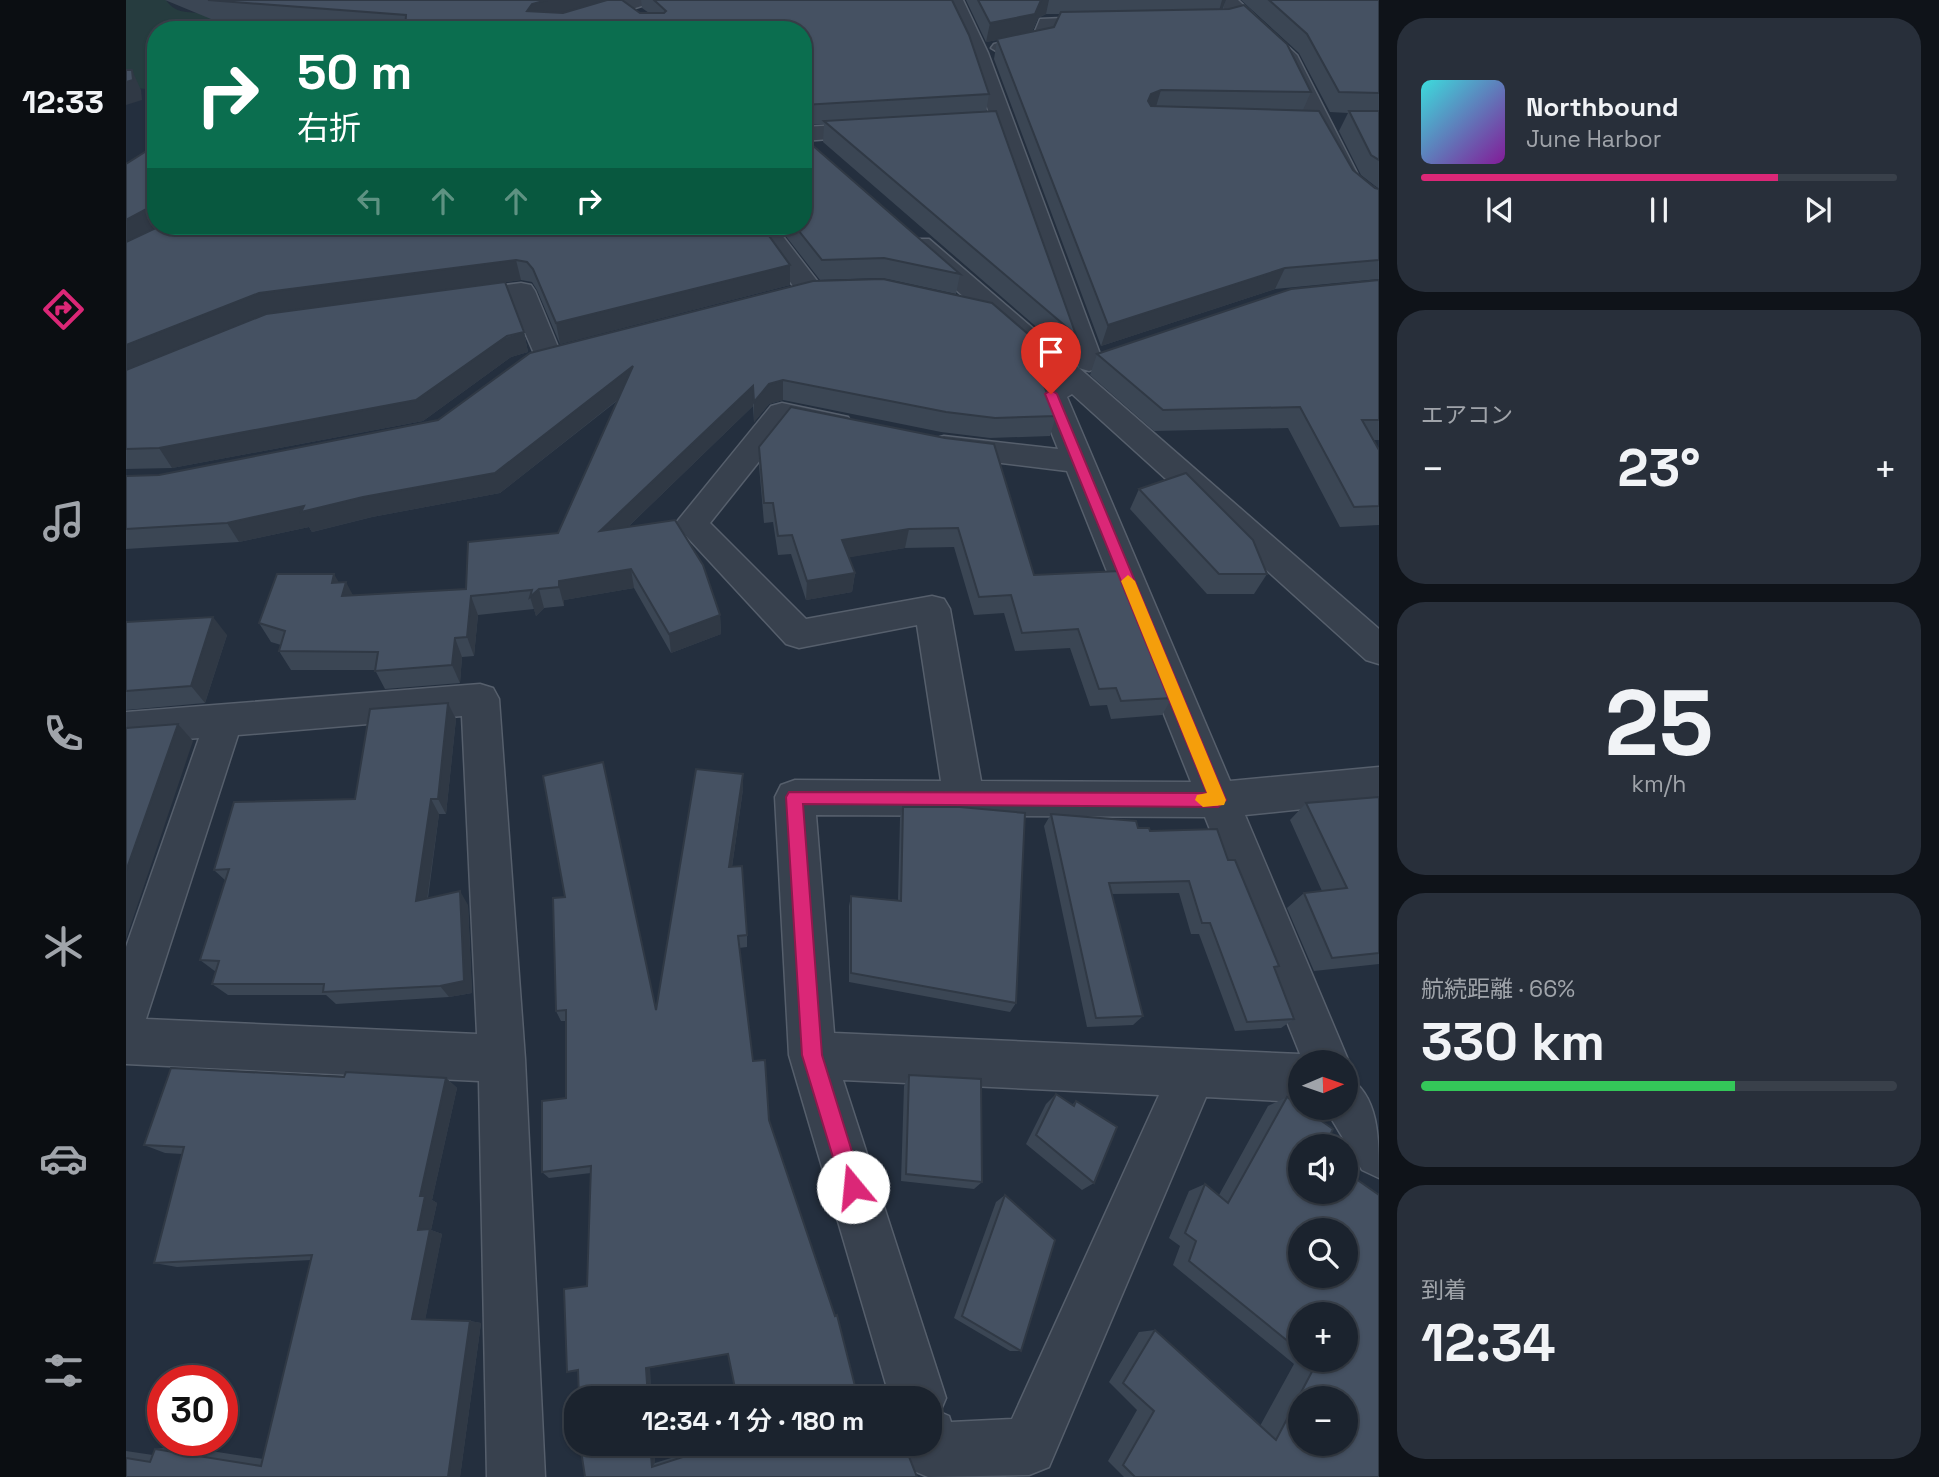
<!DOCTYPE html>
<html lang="ja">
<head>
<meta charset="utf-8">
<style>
  :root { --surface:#1b232e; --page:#282f3a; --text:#f1f3f6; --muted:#a0a4aa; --line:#39404a; --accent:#db2777 }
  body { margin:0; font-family:"Space Grotesk","Noto Sans JP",sans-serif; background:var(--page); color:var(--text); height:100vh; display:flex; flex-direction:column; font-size:26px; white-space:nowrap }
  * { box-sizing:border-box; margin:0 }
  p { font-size:23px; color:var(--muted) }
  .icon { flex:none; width:38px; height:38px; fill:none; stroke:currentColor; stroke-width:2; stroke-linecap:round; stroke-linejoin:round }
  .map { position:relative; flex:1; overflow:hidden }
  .side { display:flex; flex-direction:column; gap:18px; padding:18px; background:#0f1319; width:560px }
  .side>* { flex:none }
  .guide { position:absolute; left:21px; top:21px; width:665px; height:214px; border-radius:28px; box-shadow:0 2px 5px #0004,0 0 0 2px var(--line); background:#0b6e4f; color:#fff; overflow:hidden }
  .needle { width:46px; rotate:88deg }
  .controls { position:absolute; left:1162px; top:1050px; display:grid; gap:14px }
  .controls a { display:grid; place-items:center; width:70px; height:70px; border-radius:50%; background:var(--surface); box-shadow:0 2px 5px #0004,0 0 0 2px var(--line); font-size:35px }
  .speed { position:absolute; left:21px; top:1365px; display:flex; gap:14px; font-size:35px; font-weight:700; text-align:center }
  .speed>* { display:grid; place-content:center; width:91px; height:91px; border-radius:50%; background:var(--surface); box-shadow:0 2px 5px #0004,0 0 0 2px var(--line); line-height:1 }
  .speed .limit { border:10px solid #d22; background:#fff; color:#111 }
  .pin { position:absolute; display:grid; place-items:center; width:60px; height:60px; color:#fff; margin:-72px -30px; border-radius:50% 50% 50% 0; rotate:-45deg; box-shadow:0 0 7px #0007 }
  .pin .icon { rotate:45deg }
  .me { position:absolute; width:77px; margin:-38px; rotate:343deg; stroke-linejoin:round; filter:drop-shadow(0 0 5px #0008) }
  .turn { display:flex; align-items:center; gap:24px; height:147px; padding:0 35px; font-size:32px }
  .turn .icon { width:91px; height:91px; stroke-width:2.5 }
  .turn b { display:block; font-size:49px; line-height:60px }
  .lanes { display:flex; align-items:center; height:66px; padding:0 35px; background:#0003; justify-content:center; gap:35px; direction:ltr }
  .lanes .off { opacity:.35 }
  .big { font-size:52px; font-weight:600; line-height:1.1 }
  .side .card { flex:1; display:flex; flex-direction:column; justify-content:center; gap:10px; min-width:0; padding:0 24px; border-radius:28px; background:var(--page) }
  .side .dial { align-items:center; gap:0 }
  .dial b { font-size:91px; line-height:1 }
  .song { display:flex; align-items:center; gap:21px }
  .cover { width:84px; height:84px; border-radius:10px; background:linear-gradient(135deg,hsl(180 70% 55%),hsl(290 70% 35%)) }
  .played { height:7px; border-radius:4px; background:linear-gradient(90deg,var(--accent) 75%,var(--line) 75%) }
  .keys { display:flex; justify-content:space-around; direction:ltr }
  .heat { display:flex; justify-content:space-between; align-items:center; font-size:38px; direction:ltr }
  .charge { height:10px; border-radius:5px; background:linear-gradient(90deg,#34c759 66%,var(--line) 0) }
  .trip { position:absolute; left:438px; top:1386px; width:378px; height:70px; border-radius:28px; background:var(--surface); box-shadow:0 2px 5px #0004,0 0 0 2px var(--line); font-weight:600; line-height:70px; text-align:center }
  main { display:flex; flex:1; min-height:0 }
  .menu { display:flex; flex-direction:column; width:126px; justify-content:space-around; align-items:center; background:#0b0e12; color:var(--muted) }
  .menu .icon { width:49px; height:49px }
  .menu .on { color:var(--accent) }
  .menu b { font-size:32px; color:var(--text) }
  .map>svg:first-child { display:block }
  .green { fill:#263c3f }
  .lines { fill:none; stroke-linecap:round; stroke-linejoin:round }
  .minor-casing { stroke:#565f6c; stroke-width:3 }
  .minor { fill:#38414e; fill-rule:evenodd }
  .wall { fill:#3b4654; fill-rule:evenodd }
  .shaded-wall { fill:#303945 }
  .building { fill:#455162; stroke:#303945; stroke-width:2; fill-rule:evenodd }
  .route { fill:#db2777; stroke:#8e194d; stroke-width:2 }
  .slow { fill:#f59e0b }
</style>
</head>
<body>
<main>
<nav class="menu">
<b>12:33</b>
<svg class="icon on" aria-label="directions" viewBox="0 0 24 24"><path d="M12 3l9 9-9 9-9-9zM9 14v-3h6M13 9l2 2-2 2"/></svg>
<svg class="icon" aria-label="music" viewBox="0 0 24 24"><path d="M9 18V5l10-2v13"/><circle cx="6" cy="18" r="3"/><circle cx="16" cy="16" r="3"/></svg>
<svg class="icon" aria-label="phone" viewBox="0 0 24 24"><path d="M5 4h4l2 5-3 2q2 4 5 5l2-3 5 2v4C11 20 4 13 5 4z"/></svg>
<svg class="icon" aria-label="climate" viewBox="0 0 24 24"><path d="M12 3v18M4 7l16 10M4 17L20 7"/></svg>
<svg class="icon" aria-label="car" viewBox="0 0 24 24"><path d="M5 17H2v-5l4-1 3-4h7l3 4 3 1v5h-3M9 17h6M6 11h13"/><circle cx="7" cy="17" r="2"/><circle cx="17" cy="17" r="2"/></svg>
<svg class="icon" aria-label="filters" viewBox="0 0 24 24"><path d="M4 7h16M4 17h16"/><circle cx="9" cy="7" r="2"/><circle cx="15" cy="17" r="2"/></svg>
</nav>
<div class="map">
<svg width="1253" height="1477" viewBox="0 0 1253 1477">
  <rect width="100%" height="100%" fill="#242f3e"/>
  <!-- green -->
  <path class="green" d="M0,0H40C51,17 68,10 85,15C93,17 102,23 110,24C124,27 135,22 147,30H30V90L0,87Z"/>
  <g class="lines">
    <defs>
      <g id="minor">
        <polygon points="494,0 525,0 522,4 439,30 407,30 410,26"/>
        <path d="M817,0H837L862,53L977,362L973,368L963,371L953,368L1253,629V664L1240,660L946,394L941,397L1104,781L1253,767V801L1119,815L1223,1062L1220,1071V1062H1174V1102L1080,1097L923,1467L903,1475L802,1477L788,1471L777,1444H803V1398H764L663,1055L649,797L655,785L669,780L815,781L791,625L673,648L660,644L549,524L645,406L656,403L722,417L726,424L722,431L711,434L663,424L584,523L680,619L806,596L818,599L824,609L855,781L1065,782L941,471L818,456L807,453L803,446L807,439L818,436L932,449L910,394L915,387L928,379L785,249L781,244L785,239H803L953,368L842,53ZM690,815L1079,817L1174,1054L708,1033ZM717,1080L1033,1095L886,1419L825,1422L823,1416L814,1412L820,1398Z"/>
        <path d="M1091,0H1112L1171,55L1233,177L1253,192V211C1199,198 1182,107 1156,64C1141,39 1108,24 1091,0Z"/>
        <polygon points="983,16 990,18 993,22 990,26 929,29 923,44 875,54 865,48 868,44 907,36 914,19"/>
        <polygon points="749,123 757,125 760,130 757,135 677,141 677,127"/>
        <polygon points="624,226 649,226 699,291 695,297 675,297"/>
        <polygon points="395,283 405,285 409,291 437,359 433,365 423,368 413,365 385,300 331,307 321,305 317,299 321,293 331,291"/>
        <path d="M354,684L367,688L373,699L399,1059L419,1477H361L353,1081L0,1064V947L73,738L0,744V712ZM336,716L351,1034L20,1019L112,735Z"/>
        <path d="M1220,1076C1253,1094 1253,1138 1253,1178L1236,1170L1199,1108H1220Z"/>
      </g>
    </defs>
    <!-- minor casing -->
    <use href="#minor" class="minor-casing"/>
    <!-- minor -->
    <use href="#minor" class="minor"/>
  </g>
  <!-- wall -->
  <g class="wall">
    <polygon points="39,0 478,0 478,1 514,13 523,13 516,8 515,0 826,0 863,94 860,112 950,335 944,356 697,142 698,124 677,125 677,30 223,30 85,19"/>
    <path d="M840,0H1100L1097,10L1185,92L1177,110L1227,170L1249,188L1253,189V279L1149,289L975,346L868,59L871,40L860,42ZM920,14H934L928,27L906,32L912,18Z"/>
    <polygon points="1115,0 1253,0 1253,189 1235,175 1213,131 1222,113 1204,112 1173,53"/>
    <polygon points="0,164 30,226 664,265 664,285 434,344 411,290 406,282 395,280 379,282 398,332 402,352 385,357 297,421 46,468 0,469"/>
    <polygon points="652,226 677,226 834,274 830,294 756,278 694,280"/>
    <polygon points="1253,280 1253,440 1247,440 1253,450 1253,525 1214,527 1162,428 1028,431 964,375 971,354"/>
    <polygon points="404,353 924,379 918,384 930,416 924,436 864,438 815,432 657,400 643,404 628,422 627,406 502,527 594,615 595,634 545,653 508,588 438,600 438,606 418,608 410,616 408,609 352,615 348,656 336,657 334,683 259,689 249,670 165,670 153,651 155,645 145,642 133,623 213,583 227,595 340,589 432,533 491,401 374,493 246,517 186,532 183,527 113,542 0,549 0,476 33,475 312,420"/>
    <polygon points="665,407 908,575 1046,698 1036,715 985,719 981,705 964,706 944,648 889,651 878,613 848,615 828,547 779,548 723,557 729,573 726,592 680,600 665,554 652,555 647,522 638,523 633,466 633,447"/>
    <polygon points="1013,489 1141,574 1128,594 1081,594 1004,509"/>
    <polygon points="0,622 101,635 79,703 0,710"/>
    <polygon points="322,703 330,719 320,814 313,814 302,898 342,905 346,993 323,997 210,1004 200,995 102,995 86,984 90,972 74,960 100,881 88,870 229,799"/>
    <polygon points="617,789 606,867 621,935 621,947 613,948 602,1354 524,1368 525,1398 453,1398 452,1371 441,1372 461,1286 465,1173 423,1178 416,1172 440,1098 440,1021 435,1021 430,1011 427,898 530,1009"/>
    <polygon points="1253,797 1253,964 1188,971 1161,908 1178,893 1196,891 1164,820 1180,803"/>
    <polygon points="777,807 890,1003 884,1012 723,982 723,906 725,896 772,900 774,818"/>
    <polygon points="925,814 1012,828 1024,831 1102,860 1153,966 1149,969 1168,1019 1155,1028 1109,1031 1073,934 1065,934 1053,893 986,894 1017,1016 1007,1025 961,1027 918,826"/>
    <polygon points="783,1075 856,1182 848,1189 775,1181 778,1086"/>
    <polygon points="218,1077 320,1078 331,1088 306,1200 311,1203 305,1230 316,1234 299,1320 344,1321 355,1323 334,1477 0,1477 0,1451 27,1455 29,1449 53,1446 137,1459 185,1260 51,1267 28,1263 56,1154 39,1153 18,1145"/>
    <polygon points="930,1094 946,1105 950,1101 968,1183 956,1190 900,1144 920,1104"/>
    <path d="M1161,1097L1174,1146L1253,1477H998L982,1461L1011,1410L983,1382L1013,1332L1029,1330L1134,1426L1168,1364L1047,1265L1054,1246L1043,1238L1063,1191L1079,1184L1093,1195L1142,1106ZM1174,1314L1220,1360H1174Z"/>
    <polygon points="879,1195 895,1351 884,1351 828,1318 870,1202"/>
    <polygon points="454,1444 528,1444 529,1463 590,1444 778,1444 459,1477"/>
  </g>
  <!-- shaded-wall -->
  <g class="shaded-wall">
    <polygon points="421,0 478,0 478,3 409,23 401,11 406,4"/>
    <polygon points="915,0 923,0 920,14 912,18 905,34 860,42 864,23"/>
    <polygon points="1096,0 1100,0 1096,10 1093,11"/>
    <polygon points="6,70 15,90 16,100 0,105 0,82"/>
    <polygon points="1035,90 1029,110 1016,121 1025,94"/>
    <polygon points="30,204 30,226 38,226 0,246 0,220"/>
    <polygon points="390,260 395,280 143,313 0,371 0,345 133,293"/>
    <polygon points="664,265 664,285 434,344 430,323"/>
    <polygon points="1159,268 1149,289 975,346 982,325"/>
    <polygon points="398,332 402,352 385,357 297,421 46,468 33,448"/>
    <polygon points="949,335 950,335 943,356"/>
    <polygon points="930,358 924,379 907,393 913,373"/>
    <polygon points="507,366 509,386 374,493 246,517 186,532 183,527 113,542 101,523"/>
    <polygon points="657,380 657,400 643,404 628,422 628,402 643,384"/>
    <polygon points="627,386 627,406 477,551 474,531"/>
    <polygon points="783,529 779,548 714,559 716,540"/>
    <polygon points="505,569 508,588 438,600 438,606 433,587 433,581"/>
    <polygon points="729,573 726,592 680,600 681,581"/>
    <polygon points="208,574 218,591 220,582 230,601 226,615 206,583"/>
    <polygon points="413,589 418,608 410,616 404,597"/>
    <polygon points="345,596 352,615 348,656 341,637"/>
    <polygon points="594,615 595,634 545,653 543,634"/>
    <polygon points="87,617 101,635 79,703 65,686"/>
    <polygon points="329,638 336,657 334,683 326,665"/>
    <polygon points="322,703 330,719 320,814 312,799"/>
    <polygon points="52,724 67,741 0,939 0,871"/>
    <polygon points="617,774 617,789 604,881 603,867"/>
    <polygon points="305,799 313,814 299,914 290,901"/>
    <polygon points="334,891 342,905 346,993 323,997 314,986"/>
    <polygon points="320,1078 331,1088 306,1200 311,1203 305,1230 316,1234 299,1321 286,1319 294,1196"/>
    <polygon points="344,1321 355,1323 334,1477 322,1477"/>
    <polygon points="520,1368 524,1368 525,1398 522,1398"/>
    <polygon points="524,1444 528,1444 529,1463 526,1467"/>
  </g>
  <!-- building -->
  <g class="building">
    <polygon points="82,0 421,0 406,4 401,11 437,13 481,0 496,0 514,13 538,13 540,11 528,0 826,0 843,35 863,94 677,105 677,30 279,30 280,15"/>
    <polygon points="852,0 915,0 909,14 864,23"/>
    <polygon points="1143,0 1253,0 1253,93 1213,92 1181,34"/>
    <polygon points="1118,5 1161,44 1185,92 1035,90 1025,94 1022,101 1025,106 1193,111 1227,170 1249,188 1253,189 1253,260 1159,268 982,325 871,39 928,27 935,12 1103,9"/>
    <polygon points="0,70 6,70 7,80 0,82"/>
    <polygon points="870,111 950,335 698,121"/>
    <polygon points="1223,111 1253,111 1253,160 1245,155"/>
    <polygon points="677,137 834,274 758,258 696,260 669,226 677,226"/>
    <polygon points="30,145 30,204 0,220 0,164"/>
    <polygon points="34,226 636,226 664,265 430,323 407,269 401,262 390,260 133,293 0,345 0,242"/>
    <polygon points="757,279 866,303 930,358 913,373 930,416 869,418 820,412 657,380 643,384 628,402 627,386 474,531 549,520 577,565 594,615 543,634 505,569 433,581 433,587 413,589 404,597 406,590 345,596 341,637 329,638 326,665 249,671 252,652 153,651 159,631 133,623 151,574 208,574 206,583 220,582 216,596 340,589 342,542 432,533 507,366 369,473 237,497 175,512 178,506 101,523 0,529 0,476 33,475 312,420 404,353 687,281"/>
    <polygon points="1253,280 1253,420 1236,420 1253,450 1253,506 1228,507 1174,407 1037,410 971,354 1165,289"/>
    <polygon points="379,282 398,332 381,336 290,400 33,448 0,449 0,370 140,314"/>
    <polygon points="665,407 819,438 868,444 908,575 994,571 1046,698 995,701 990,688 973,689 952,629 896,633 885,595 853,597 832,528 783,529 716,540 729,573 681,581 666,535 652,536 647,503 638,503 633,447"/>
    <polygon points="1060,473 1127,540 1141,574 1093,574 1013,489"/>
    <polygon points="87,617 65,686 0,691 0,622"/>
    <polygon points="322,703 312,799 305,799 290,901 334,891 338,981 314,986 197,992 198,984 86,984 93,961 74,960 103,869 88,870 108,802 229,799 244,709"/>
    <polygon points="52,724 0,871 0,728"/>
    <polygon points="477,762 530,1010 570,769 617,774 603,867 616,866 621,935 612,936 627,1061 639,1060 643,1120 709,1316 711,1315 732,1398 611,1398 602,1354 520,1368 522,1398 453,1398 452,1370 441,1372 438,1289 461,1286 465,1166 416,1172 416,1101 440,1098 440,1010 430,1011 427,898 439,897 417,776"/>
    <polygon points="1253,797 1253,953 1206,958 1178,893 1221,888 1180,803"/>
    <polygon points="777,807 834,807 899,813 890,1003 725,973 725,896 775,901"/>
    <polygon points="925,814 1010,821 1012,828 1023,828 1024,831 1091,829 1102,860 1109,860 1153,966 1148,967 1168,1019 1121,1022 1084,923 1076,923 1063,881 983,883 1017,1016 970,1018"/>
    <polygon points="45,1068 218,1077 220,1072 320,1078 294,1196 299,1196 292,1230 304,1229 286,1319 344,1321 322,1477 0,1477 0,1458 24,1462 29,1449 135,1466 186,1255 28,1263 58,1147 18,1145"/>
    <polygon points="783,1075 855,1079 856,1182 780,1174"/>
    <polygon points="930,1094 948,1106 950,1101 991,1127 968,1183 910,1135"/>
    <path d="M1161,1097L1174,1106V1108H1177L1207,1129L1199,1146H1174V1192H1220V1172L1253,1195V1477H1009L997,1465L1028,1411L997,1383L1029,1330L1150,1440L1190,1364L1185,1360H1220V1314H1174V1351L1063,1261L1070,1241L1059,1233L1079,1184L1102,1203ZM1174,1230H1220V1276H1174ZM1174,1398H1220V1444H1174Z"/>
    <polygon points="879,1195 929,1240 895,1351 836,1316"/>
    <polygon points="454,1444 524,1444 526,1467 597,1444 778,1444 791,1477 459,1477"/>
  </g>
  <!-- route -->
  <polygon class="route" points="925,390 931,394 1100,800 1092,807 677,804 696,1055 737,1187 734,1194 727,1197 719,1194 716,1187 676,1055 660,797 663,792 1081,793 919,394"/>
  <!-- slow -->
  <polygon class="slow" points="1002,575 1009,581 1100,800 1098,805 1077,807 1069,800 1071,795 1081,793 995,581"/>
</svg>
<div class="controls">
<a><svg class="needle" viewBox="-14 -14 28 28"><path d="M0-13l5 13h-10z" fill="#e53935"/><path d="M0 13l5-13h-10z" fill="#a0a4aa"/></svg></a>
<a><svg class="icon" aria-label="sound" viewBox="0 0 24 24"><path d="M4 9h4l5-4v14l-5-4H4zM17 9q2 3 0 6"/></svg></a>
<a><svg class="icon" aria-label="search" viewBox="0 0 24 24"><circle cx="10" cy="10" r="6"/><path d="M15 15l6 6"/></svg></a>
<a>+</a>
<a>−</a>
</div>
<div class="speed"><div class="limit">30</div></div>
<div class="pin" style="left:925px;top:394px;background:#d93025"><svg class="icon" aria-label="arrive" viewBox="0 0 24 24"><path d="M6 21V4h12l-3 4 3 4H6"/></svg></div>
<svg class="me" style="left:727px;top:1187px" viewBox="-20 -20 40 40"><circle r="19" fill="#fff"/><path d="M0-13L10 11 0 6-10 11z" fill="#db2777"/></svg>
<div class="trip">12:34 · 1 分 · 180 m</div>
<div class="guide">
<div class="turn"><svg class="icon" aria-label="right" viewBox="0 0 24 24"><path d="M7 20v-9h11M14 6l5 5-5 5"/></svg><div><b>50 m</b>右折</div></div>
<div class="lanes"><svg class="icon off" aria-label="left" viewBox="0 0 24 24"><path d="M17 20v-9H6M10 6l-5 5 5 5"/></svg><svg class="icon off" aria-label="ahead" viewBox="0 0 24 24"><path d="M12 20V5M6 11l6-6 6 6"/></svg><svg class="icon off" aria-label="ahead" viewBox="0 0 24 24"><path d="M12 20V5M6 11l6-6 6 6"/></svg><svg class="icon" aria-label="right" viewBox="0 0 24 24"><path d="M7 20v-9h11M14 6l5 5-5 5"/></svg></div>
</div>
</div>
<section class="side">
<div class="card">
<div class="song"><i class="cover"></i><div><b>Northbound</b><p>June Harbor</p></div></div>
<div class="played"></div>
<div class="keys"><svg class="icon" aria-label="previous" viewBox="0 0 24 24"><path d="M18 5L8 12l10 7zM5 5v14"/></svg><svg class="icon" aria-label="pause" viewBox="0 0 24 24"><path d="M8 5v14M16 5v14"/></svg><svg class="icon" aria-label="next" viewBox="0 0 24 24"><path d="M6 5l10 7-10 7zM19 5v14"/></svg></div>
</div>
<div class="card"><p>エアコン</p>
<div class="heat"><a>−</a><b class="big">23°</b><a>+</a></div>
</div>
<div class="card dial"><b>25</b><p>km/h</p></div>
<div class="card"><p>航続距離 · 66%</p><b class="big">330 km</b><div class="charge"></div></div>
<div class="card"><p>到着</p><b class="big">12:34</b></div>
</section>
</main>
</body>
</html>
